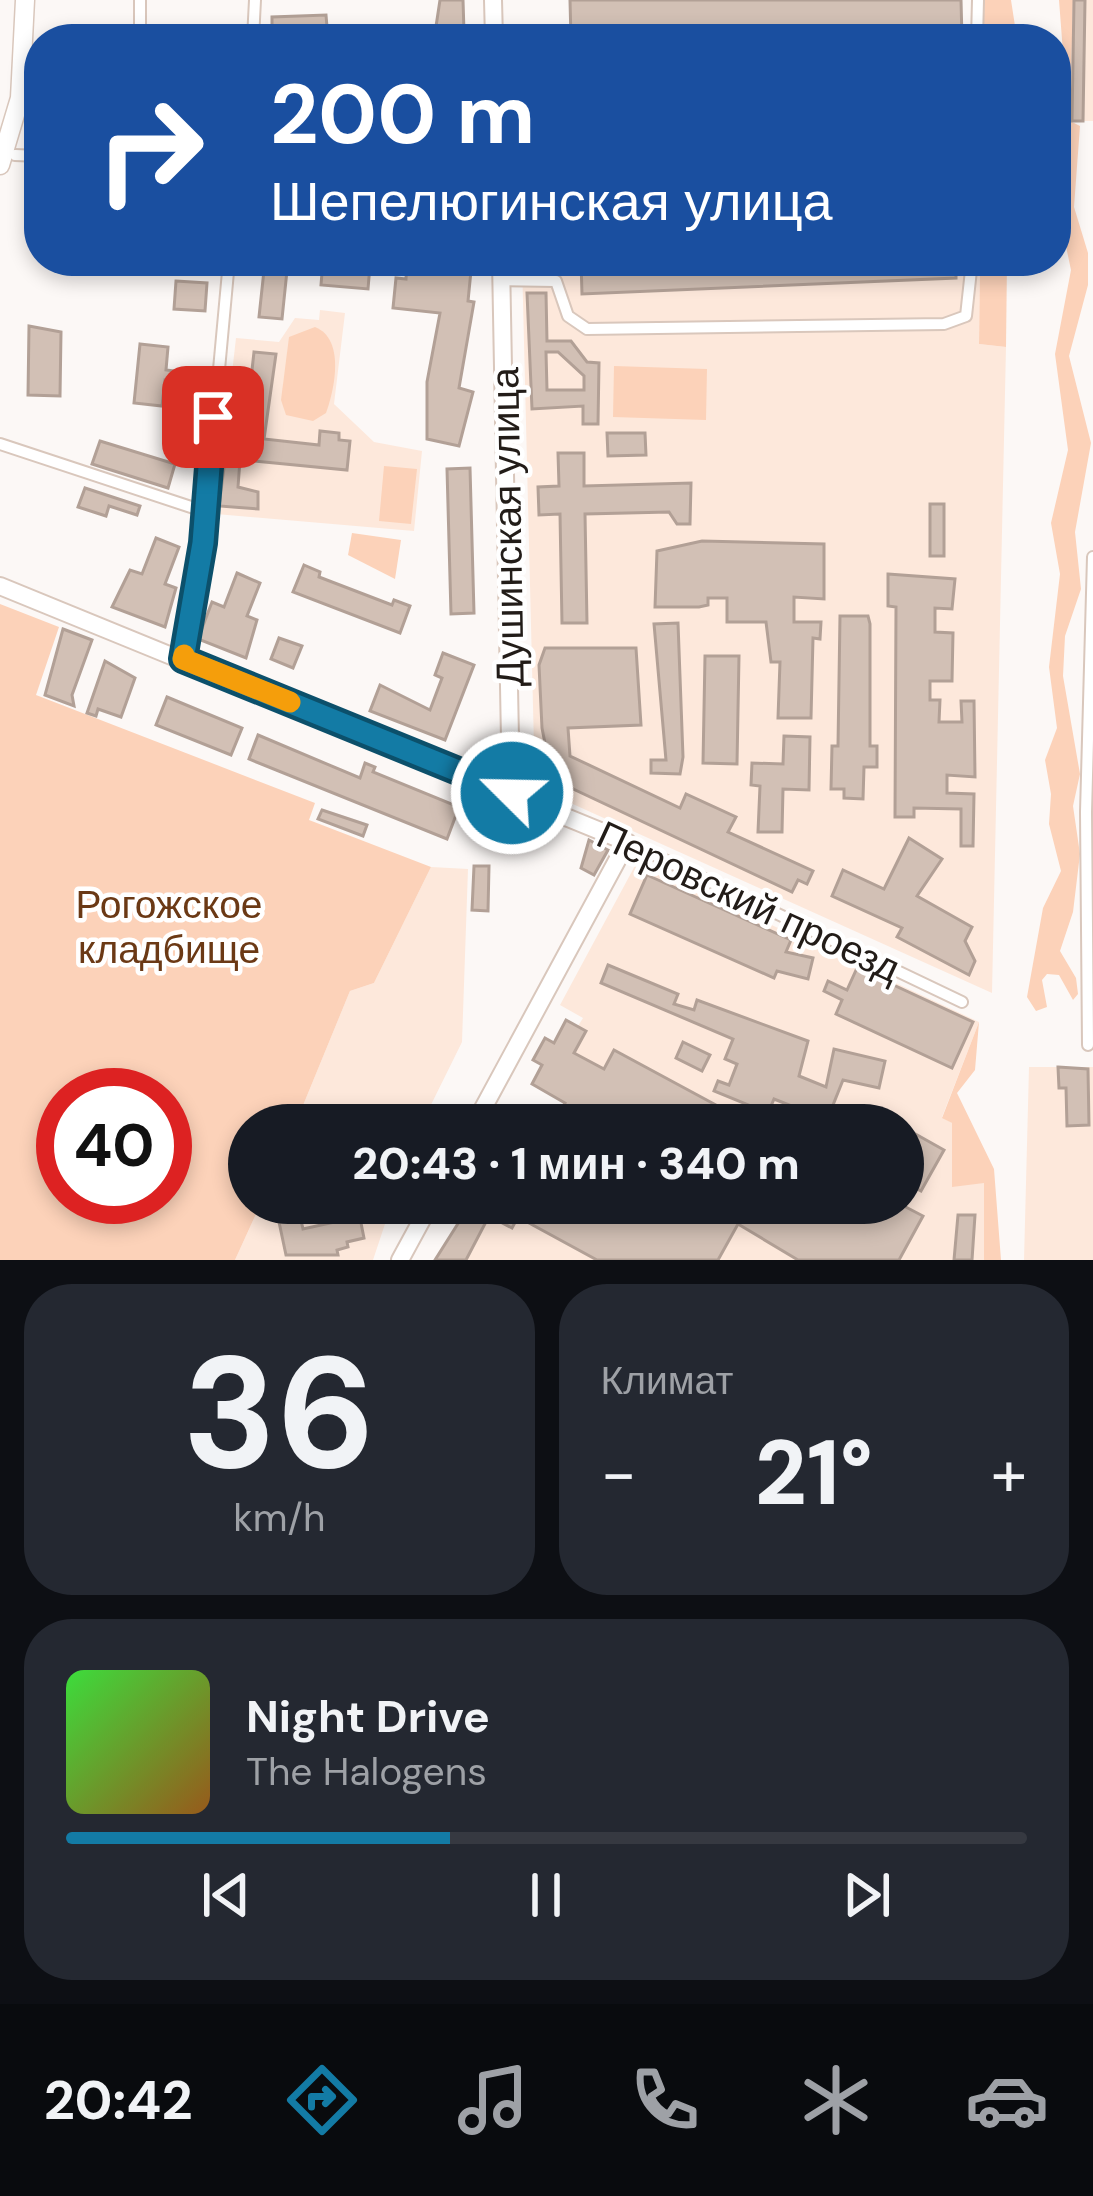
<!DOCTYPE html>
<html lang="ru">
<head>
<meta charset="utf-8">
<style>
  :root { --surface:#171b24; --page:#242831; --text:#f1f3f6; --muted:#9ea1a6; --line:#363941; --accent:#137ba5 }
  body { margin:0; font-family:"DM Sans",sans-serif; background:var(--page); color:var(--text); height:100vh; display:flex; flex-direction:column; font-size:45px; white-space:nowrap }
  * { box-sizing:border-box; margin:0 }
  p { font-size:39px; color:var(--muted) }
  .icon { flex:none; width:66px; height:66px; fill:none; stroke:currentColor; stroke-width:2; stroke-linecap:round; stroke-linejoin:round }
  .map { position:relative; height:1260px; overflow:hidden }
  .panel { display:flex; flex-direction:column; gap:24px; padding:24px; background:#0d0f14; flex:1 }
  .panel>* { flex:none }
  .guide { position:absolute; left:24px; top:24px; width:1047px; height:252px; border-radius:48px; box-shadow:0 6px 18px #0003; background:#1a4fa0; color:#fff; overflow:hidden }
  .speed { position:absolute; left:36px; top:1068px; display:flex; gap:24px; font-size:60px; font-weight:700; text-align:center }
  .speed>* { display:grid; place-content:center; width:156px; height:156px; border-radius:50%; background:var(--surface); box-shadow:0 6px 18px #0003; line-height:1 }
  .speed .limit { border:18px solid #d22; background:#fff; color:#111 }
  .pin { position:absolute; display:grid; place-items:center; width:102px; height:102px; color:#fff; margin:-51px; border-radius:24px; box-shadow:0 6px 18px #0006 }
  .me { position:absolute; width:132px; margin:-66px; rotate:293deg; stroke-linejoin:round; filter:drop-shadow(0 0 9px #0008) }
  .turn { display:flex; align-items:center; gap:42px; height:252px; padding:0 48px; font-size:54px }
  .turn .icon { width:156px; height:156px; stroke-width:2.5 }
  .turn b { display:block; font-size:84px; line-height:102px }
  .big { font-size:90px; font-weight:800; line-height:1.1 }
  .panel .tile { flex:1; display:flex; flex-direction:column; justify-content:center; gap:18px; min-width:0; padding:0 42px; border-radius:48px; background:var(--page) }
  .panel .dial { align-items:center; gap:0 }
  .dial b { font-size:156px; line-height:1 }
  .song { display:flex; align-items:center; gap:36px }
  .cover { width:144px; height:144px; border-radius:18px; background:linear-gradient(135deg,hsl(120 70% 55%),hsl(30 70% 35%)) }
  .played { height:12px; border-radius:6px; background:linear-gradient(90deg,var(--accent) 40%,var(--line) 40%) }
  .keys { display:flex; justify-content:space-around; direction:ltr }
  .heat { display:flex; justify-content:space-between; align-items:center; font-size:66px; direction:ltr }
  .panel .tiles { flex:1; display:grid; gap:24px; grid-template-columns:1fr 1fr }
  .tile:last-child { grid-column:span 2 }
  .trip { position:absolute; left:228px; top:1104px; width:696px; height:120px; border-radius:60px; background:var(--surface); box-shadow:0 6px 18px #0003; font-weight:800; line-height:120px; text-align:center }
  .dock { display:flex; height:192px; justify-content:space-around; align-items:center; background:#090b0e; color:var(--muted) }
  .dock .icon { width:84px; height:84px }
  .dock .selected { color:var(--accent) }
  .dock b { font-size:54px; color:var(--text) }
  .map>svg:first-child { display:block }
  .built { fill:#fde8db }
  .green { fill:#fcd2b9; fill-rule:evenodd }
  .building { fill:#d2c0b5; stroke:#b2a096; stroke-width:3; fill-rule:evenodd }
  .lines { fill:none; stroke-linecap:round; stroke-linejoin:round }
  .street-casing { stroke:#d9c7bc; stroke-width:14 }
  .secondary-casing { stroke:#d9c7bc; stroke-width:20 }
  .primary-casing { stroke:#d9c7bc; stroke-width:21 }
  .street { stroke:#fff; stroke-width:10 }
  .secondary { stroke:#fff; stroke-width:16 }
  .primary { stroke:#fff; stroke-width:18 }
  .route-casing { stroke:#0c506b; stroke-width:30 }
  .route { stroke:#137ba5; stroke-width:21 }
  .slow { stroke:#f59e0b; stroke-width:21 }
  .labels { text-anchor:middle; stroke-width:9; stroke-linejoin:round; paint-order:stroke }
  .street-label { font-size:39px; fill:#221c18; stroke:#fff }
  .park-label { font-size:39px; fill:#6b3915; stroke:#fff }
</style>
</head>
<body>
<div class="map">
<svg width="1093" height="1260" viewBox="0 0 1093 1260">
  <rect width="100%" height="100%" fill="#fcf8f6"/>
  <!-- built -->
  <g class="built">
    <polygon points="1074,0 1093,0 1093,121 1072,121"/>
    <polygon points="522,261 980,261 979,344 1006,347 992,993 535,787"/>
    <polygon points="320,310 345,313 334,404 374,442 422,451 414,531 216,514 236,338 279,342 295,318 319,320"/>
    <polygon points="637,862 979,1022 942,1117 952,1123 984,1183 984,1260 435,1260 471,1203 903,1203 903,1125 553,1125 571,1091 552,1096 532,1084 542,1065 533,1060 554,1042 566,1020 578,1026 583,1018 560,1005"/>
    <polygon points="431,867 468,869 462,1042 421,1125 295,1125 350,991 374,983"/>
    <polygon points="1029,1067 1093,1067 1093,1260 1024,1260"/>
    <polygon points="261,1203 392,1203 373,1260 235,1260"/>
  </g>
  <!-- green -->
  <g class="green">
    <polygon points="984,0 1011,0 1017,39 984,39"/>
    <polygon points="1059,0 1073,0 1070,121 1080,126 1074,207 1088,253 1088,285 1069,356 1091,443 1075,532 1081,589 1065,636 1063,676 1080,774 1073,806 1080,854 1073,912 1060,951 1076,978 1078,994 1073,1000 1059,975 1047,974 1042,980 1047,1007 1036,1011 1027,997 1043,908 1061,871 1049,824 1051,794 1045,760 1057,728 1049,667 1060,574 1051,523 1068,450 1055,354 1071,270 1056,199 1066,92"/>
    <polygon points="980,261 1007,261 1006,347 979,344"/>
    <path d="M315,327C345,339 335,388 326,413L313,421L286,415L281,400L289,337Z"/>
    <polygon points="614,366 707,369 706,420 613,417"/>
    <polygon points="384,466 417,469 411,524 379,521"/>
    <polygon points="352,533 401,540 395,579 348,555"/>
    <path d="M0,604L59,627L36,695L315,803L309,820L431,867L374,983L350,991L295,1125H249V1203H261L235,1260H0ZM63,1095H165V1197H63Z"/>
    <polygon points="979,1022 975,1070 957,1093 994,1169 1001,1260 984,1260 984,1183 952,1187 952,1123 942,1118"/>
  </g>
  <!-- building -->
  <g class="building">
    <polygon points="440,0 463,0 464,32 435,33"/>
    <polygon points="570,0 961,0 962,39 571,39"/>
    <polygon points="1074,0 1085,0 1083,121 1072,121"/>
    <polygon points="326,15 328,39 272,39 272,17"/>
    <polygon points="265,261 288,261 282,319 259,317"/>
    <polygon points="323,261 370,265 368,289 321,285"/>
    <polygon points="407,261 438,261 437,269 471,271 468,301 474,302 459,388 473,392 459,446 427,439 427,382 440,313 393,308 396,278 406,279"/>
    <polygon points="581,261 956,261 956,278 582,294"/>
    <polygon points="176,281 207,283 205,311 174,309"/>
    <path d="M527,293H546L547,341H571L587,362L599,363L598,424H583V406L532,409ZM546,352H558L584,376V390H547Z"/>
    <polygon points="29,326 61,332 60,396 28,395"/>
    <polygon points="140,344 168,347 166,370 175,371 175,376 174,381 165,380 162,406 134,403"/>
    <polygon points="254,352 276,354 264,439 319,445 320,431 339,433 339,440 350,441 347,470 233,459 240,387 250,388"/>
    <polygon points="607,433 645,433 646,455 608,456"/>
    <polygon points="100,441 175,464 168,488 92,464"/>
    <polygon points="558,453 584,453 584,486 691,483 690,524 677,524 669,512 585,514 587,623 562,623 560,514 539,515 538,487 559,486"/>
    <polygon points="225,460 240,460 238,487 258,492 258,509 219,506"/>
    <polygon points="470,468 474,613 451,614 447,469"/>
    <polygon points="85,488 140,506 137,515 109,506 106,516 78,507"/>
    <rect x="930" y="504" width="14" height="52"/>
    <polygon points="156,538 179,547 165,584 176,588 165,627 112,607 130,570 142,574"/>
    <polygon points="702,541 824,544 824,599 794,597 794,622 821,622 820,639 813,638 811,718 778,718 780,662 771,662 766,622 727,622 727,598 708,598 708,605 699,607 655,607 657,551"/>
    <polygon points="304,565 320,572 319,577 392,605 394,600 410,606 400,633 293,592"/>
    <polygon points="237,573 260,583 247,616 257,620 246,658 198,639 212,602 224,607"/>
    <polygon points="888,574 955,579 952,609 935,608 935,632 953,633 952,681 930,681 930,700 940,700 939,722 962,722 961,701 974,701 975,777 947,775 947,793 974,794 973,846 961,846 961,809 914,808 914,817 895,817 896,607 888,606"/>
    <polygon points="840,616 868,616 870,624 870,746 877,746 877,767 864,767 863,799 844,798 844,789 831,789 832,746 838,746"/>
    <polygon points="678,623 683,757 680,774 651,773 651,760 666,760 654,624"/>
    <polygon points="63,629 92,640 72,695 74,706 45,695"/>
    <polygon points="279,638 302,646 293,668 271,659"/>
    <polygon points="545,648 636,648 641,725 568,728 570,756 680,808 686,794 736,817 728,832 813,871 807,884 798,880 792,892 552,779 542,728 539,665"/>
    <polygon points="443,653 474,665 445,740 370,711 380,685 430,710 442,678 435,675"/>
    <polygon points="705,656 739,656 737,764 703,763"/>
    <polygon points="105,661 135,678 121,717 98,709 96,716 87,713"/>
    <polygon points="167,697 242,728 231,755 156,725"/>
    <polygon points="258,735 360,778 365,763 375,767 373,772 459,807 447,839 249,759"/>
    <polygon points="784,736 810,737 809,790 783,789 782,832 758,832 760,786 751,785 752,763 783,764"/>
    <polygon points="322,810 367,825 363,836 318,819"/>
    <polygon points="909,838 942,859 917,896 972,927 965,941 975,961 969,975 897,937 902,928 832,896 843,870 884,889"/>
    <polygon points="589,840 608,850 594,875 581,868"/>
    <polygon points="474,866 489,866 488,911 472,910"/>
    <polygon points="647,875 791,940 786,952 813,958 808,979 777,971 774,978 630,914"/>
    <polygon points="608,965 678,994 674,1004 694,1010 697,1000 808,1041 799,1076 826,1087 834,1049 885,1061 879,1088 843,1080 827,1120 774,1099 768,1113 714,1091 718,1081 729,1085 737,1064 725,1059 733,1039 601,983"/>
    <polygon points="857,968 973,1022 952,1068 836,1014 842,1000 824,991 828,981 847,990"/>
    <polygon points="566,1020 586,1031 574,1053 604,1069 614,1050 753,1125 553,1125 565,1103 532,1084 542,1065 533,1060 545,1038 554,1043"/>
    <polygon points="683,1042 710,1055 702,1071 676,1058"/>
    <polygon points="1058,1067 1088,1069 1089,1125 1067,1126 1066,1088 1059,1088"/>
    <polygon points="903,1127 944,1150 921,1191 903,1181"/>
    <polygon points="275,1203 297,1203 303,1229 339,1221 336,1203 357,1203 364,1238 347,1242 348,1247 337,1250 338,1255 286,1255"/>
    <polygon points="471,1203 898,1203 923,1216 899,1260 798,1260 738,1224 718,1260 597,1260 518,1217 512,1228 489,1216 466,1260 435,1260"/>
    <polygon points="958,1215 975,1215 972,1260 954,1260"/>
  </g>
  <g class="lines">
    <defs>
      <g id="street">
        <polyline points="140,35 140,0"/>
        <polyline points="253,39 255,0"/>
        <polyline points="977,39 978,0"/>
        <polyline points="15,155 39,156"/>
        <polyline points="501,280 556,281 568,316 587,329 944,324 966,316 972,261"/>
        <polyline points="0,444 203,511"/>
        <polyline points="183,659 203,543 229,261"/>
        <polyline points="627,842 962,1002"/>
        <polyline points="1088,1045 1086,812 1093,557"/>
      </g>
      <g id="secondary">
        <polyline points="493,0 494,39"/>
        <polyline points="501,261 511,793"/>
        <polyline points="0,586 627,842 474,1125"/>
        <polyline points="400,1260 431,1203"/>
      </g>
      <polyline id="primary" points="0,165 20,98 25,0"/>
    </defs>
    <!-- street casing -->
    <use href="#street" class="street-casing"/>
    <!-- secondary casing -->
    <use href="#secondary" class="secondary-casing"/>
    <!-- primary casing -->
    <use href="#primary" class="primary-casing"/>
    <!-- street -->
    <use href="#street" class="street"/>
    <!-- secondary -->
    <use href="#secondary" class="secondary"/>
    <!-- primary -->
    <use href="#primary" class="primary"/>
  </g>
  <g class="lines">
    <defs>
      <polyline id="route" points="213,417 203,543 183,659 512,793"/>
    </defs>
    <!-- route casing -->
    <use href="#route" class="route-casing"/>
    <!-- route -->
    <use href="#route" class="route"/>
    <!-- slow -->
    <polyline class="slow" points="184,655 183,659 290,702"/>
  </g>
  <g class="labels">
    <!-- street labels -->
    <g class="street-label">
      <text transform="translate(507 527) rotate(-91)" y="14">Душинская улица</text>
      <text transform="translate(749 901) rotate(25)" y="14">Перовский проезд</text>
    </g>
    <!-- park labels -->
    <g class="park-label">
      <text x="169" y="918">Рогожское<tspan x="169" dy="45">кладбище</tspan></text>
    </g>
  </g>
</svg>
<div class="speed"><div class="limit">40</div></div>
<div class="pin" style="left:213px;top:417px;background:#d93025"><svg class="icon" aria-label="arrive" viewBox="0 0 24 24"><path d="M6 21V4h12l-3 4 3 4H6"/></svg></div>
<svg class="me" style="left:512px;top:793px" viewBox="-20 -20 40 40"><circle r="17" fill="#137ba5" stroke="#fff" stroke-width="3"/><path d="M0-11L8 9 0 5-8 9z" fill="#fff"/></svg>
<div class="trip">20:43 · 1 мин · 340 m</div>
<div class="guide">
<div class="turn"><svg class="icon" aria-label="right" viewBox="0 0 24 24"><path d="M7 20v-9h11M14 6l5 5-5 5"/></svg><div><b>200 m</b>Шепелюгинская улица</div></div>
</div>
</div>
<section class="panel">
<div class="tiles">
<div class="tile dial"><b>36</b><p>km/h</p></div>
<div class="tile"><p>Климат</p>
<div class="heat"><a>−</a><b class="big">21°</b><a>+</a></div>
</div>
<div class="tile">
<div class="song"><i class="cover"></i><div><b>Night Drive</b><p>The Halogens</p></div></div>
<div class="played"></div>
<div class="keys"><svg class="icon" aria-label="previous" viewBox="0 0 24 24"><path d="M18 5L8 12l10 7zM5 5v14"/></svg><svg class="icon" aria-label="pause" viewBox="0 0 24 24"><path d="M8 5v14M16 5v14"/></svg><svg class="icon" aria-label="next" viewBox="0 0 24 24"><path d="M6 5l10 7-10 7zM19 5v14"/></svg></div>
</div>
</div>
</section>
<nav class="dock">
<b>20:42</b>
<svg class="icon selected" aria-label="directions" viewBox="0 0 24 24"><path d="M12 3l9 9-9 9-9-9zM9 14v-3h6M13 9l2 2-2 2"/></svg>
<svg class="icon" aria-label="music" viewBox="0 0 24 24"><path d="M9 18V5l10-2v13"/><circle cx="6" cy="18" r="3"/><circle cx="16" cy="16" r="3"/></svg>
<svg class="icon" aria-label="phone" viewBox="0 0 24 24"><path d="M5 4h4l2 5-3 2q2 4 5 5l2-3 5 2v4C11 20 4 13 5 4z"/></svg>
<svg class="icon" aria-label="climate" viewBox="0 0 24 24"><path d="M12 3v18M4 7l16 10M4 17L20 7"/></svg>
<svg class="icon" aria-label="car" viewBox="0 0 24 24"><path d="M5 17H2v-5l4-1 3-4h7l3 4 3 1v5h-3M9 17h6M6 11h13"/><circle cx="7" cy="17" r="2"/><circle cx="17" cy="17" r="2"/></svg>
</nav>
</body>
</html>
